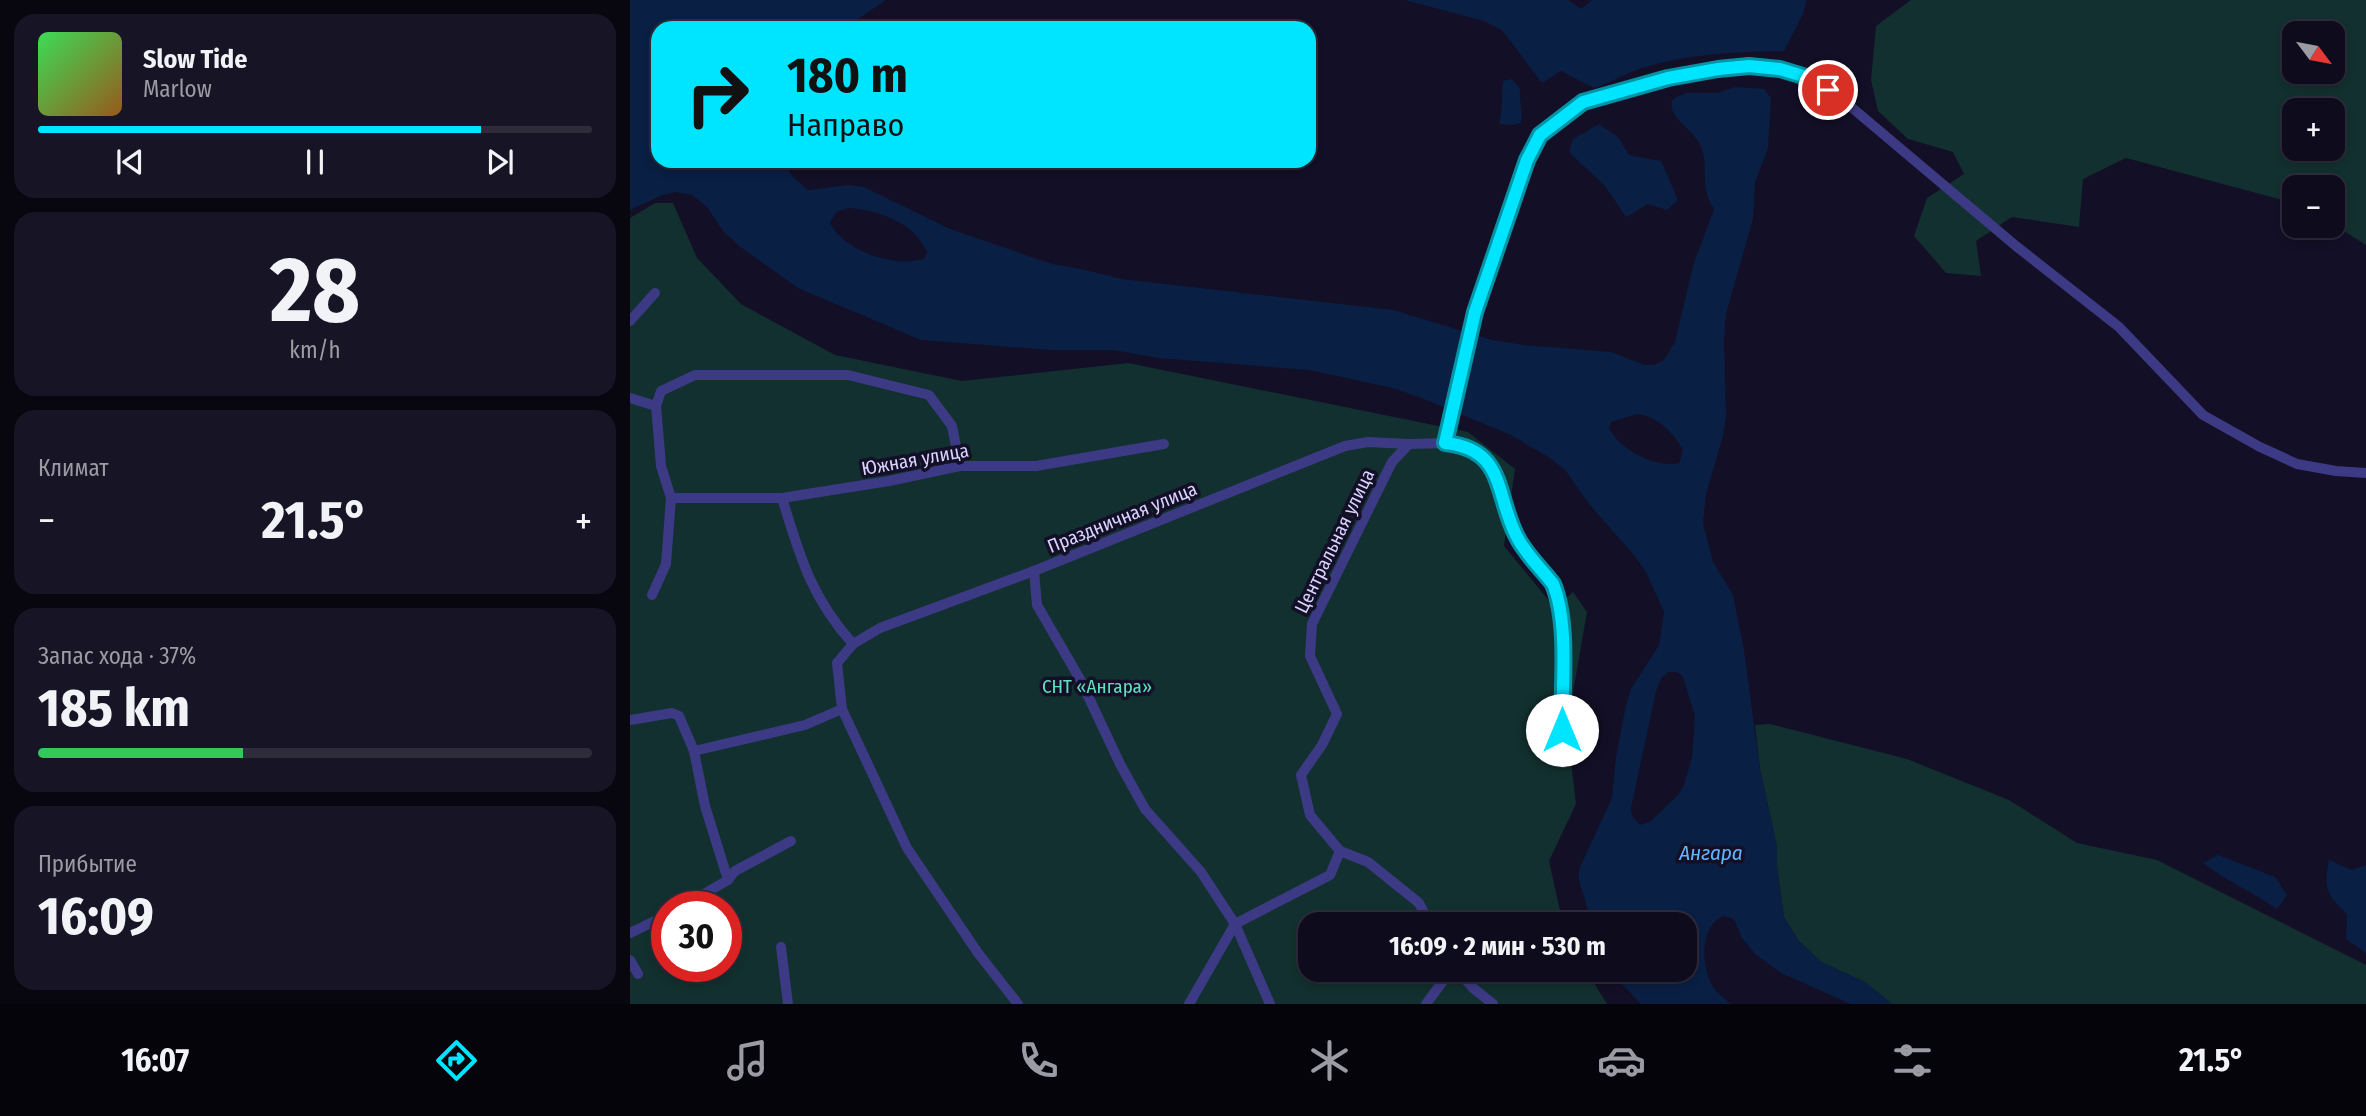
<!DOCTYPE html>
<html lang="ru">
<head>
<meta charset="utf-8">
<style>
  :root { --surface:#0e0b1c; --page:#171425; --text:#f1f3f6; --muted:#9b9ba3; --line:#2e2b3b; --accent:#00e5ff }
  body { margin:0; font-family:"Fira Sans Condensed",sans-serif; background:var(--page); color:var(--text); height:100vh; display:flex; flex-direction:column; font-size:26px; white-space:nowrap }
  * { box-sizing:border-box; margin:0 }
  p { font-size:23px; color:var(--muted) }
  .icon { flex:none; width:38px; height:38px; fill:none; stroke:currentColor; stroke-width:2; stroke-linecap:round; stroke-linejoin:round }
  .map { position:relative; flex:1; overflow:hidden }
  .details { display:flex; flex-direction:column; gap:14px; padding:14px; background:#08060f; width:630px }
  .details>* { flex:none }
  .guide { position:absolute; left:21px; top:21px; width:665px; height:147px; border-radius:21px; box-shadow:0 4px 10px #0003,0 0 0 2px var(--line); background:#00e5ff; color:#111; overflow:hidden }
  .needle { width:46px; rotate:122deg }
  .buttons { position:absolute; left:1652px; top:21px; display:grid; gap:14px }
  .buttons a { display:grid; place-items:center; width:63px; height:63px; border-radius:14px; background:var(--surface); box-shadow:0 4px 10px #0003,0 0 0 2px var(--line); font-size:35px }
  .speed { position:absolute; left:21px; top:891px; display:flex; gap:14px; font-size:35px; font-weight:700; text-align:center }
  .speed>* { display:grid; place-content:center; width:91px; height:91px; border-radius:50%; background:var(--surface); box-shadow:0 4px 10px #0003,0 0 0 2px var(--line); line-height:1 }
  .speed .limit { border:10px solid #d22; background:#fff; color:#111 }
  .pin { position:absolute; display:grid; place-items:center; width:60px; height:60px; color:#fff; margin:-30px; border:4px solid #fff; border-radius:50%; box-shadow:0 2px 7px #0007 }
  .me { position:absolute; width:77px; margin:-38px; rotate:0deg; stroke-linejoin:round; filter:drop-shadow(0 0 5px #0008) }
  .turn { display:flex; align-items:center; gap:24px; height:147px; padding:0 21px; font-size:32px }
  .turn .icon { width:91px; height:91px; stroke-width:2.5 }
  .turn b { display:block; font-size:49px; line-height:60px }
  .big { font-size:52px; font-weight:700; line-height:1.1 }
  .details .card { flex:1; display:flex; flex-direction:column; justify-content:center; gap:10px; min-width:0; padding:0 24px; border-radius:21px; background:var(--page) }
  .details .dial { align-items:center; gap:0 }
  .dial b { font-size:91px; line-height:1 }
  .song { display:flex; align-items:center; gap:21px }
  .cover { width:84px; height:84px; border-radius:10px; background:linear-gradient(135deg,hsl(130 70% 55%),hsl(30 70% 35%)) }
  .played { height:7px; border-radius:4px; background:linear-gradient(90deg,var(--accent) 80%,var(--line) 80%) }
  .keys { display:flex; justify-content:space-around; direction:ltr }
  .heat { display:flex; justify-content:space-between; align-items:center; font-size:38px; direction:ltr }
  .charge { height:10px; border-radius:5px; background:linear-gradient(90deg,#34c759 37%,var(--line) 0) }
  .trip { position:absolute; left:668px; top:912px; width:399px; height:70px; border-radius:21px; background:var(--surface); box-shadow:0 4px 10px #0003,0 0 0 2px var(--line); font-weight:700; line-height:70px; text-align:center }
  .dock { display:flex; height:112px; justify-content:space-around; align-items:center; background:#06040b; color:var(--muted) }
  .dock .icon { width:49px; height:49px }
  .dock .current { color:var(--accent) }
  .dock b { font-size:32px; color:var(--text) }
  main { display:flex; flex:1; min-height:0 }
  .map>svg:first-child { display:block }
  .green { fill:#12302f; fill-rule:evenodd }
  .water { fill:#0a1f44; fill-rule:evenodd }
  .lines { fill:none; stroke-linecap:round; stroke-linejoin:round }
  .street { stroke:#3d3a85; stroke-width:10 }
  .route-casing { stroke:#0095a6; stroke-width:18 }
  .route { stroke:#00e5ff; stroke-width:12 }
  .labels { text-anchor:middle; stroke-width:7; stroke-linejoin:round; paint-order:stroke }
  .street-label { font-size:19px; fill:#d9d4ff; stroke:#130f26 }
  .park-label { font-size:19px; fill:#5fe0c0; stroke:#130f26 }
  .water-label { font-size:21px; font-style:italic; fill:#62b6ff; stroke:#130f26 }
</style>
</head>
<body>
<main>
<section class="details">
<div class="card">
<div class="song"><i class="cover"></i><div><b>Slow Tide</b><p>Marlow</p></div></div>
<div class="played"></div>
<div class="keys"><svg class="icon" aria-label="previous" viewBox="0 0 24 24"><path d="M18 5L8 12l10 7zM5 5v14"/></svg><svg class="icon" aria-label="pause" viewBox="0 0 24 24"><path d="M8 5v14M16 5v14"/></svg><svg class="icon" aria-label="next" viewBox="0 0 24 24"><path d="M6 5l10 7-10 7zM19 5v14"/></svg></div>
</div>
<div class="card dial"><b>28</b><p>km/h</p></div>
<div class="card"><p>Климат</p>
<div class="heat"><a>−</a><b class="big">21.5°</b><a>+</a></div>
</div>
<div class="card"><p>Запас хода · 37%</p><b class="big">185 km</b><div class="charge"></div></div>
<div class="card"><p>Прибытие</p><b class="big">16:09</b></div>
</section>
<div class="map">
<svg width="1736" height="1004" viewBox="0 0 1736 1004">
  <rect width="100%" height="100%" fill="#130f26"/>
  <!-- green -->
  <g class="green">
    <path d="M1281,0H1736V245L1703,224V187H1664V203L1496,158L1453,179L1449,227L1382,217L1346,241L1351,276L1316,273L1284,236L1297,198L1334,174L1323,152L1278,139L1248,111L1241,80L1246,26ZM1664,33H1703V72H1664ZM1664,110H1703V149H1664Z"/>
    <path d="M25,203H43L67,258L111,304L205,355L332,381L498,363L838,432L885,469L874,546L925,608L943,592L957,612L937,727L946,804L919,861L933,924H681V970H956L977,1004H0V218ZM37,906H96V966H37Z"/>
    <polygon points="1140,724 1277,759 1379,800 1447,843 1527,860 1736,965 1736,1004 1262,1004 1235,982 1191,962 1168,940 1154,917 1147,867 1147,847 1130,769 1125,725"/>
  </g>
  <!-- water -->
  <g class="water">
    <path d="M0,0H256L215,28H28V161H154L162,176L178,190L218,185L234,187L320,229L349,239L422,264L451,269L492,279L763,310L862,340L894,345L981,352L1015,365H1024L1034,360L1045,342L1063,266L1084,209C1082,204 1078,200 1077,194C1072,176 1079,158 1068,141C1060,128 1038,117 1042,101L1046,97L1057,93H1088L1105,87L1134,89L1141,98L1138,148L1125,182L1123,219L1096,314L1094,339L1096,417L1093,436L1076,494L1073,524L1083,562L1103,595L1114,650L1130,769L1147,847V867L1154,917L1168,940L1191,962L1235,982L1262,1004H1221L1151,973L1125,954L1112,938L1104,919L1093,916C1069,927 1071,969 1084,988C1088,994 1095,999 1101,1004H1011L992,984L984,970H1055V924H962L948,877L950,867L982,798L986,757L996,705L1001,689L1029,645L1034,612L1016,572L1004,555L960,505L935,470L920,458L881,435L789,397L763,388L679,370L528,358L483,350H422L291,340L168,288L109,246L93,231L77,207L62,195L46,192L33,195L0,210ZM219,208C248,210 285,223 297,252L295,258C266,269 214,251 200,223L206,212ZM1007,414C1027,416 1044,433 1053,450L1049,463C1026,469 989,449 979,428L981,422ZM1038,672H1046L1052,675L1065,715L1062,758L1054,785L1049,794L1021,821L1010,825L1002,816L1001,808L1026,691L1031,678Z"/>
    <path d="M775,0H938L951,9L962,0H1177L1172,16L1154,51C1103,52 1052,54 1004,71C990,76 978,84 964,88L931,71L912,83L872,30L854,21Z"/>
    <path d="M882,79L890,89C889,101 893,110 891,123L882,125L869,124C873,109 871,95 873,81Z"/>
    <polygon points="969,124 988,137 999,155 1031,161 1048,200 1037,210 1018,204 996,217 975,186 939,152 943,139"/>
    <path d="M1588,855L1645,877L1657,895L1647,909C1623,892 1596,881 1573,863Z"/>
    <path d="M1699,860L1722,870L1736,865V953L1716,939L1717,914C1697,894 1693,890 1699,860Z"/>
  </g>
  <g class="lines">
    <!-- street -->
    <g class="street">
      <polyline points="0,321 25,293"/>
      <polyline points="0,398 26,406 31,466 41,498 36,564 22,595"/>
      <polyline points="26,406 31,391 65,375 218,375 299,395 322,426 330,466"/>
      <path d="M815,443C831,445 847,449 858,462C874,481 878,522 891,546C903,567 924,578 929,603C938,655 931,711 933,763"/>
      <polyline points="41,498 152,498 259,481 330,466 406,466 534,444"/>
      <path d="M152,498C170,557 181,597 223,644L207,663L212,709L277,848L348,953L388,1004"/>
      <polyline points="404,571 407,605 451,681 490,764 515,809 571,872 605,924 640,1004"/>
      <polyline points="223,644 250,628 404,571 715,446 738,442 779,444"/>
      <polyline points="0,720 42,713 49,716 64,751 75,806 98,880"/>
      <polyline points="64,751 175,725 212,709"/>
      <polyline points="53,906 98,880 105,871 161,841"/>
      <polyline points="800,924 789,903 738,862 710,851 680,815 671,775 692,745 707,714 680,656 682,624 762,462 779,444 815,443 845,312 897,160 910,135 953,102 1038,78 1119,66 1150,69 1183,80 1214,101 1386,246 1489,327 1573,415 1630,447 1667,464 1706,471 1736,473"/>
      <polyline points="0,933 37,915"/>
      <polyline points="151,947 158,1004"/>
      <polyline points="0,960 8,974"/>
      <polyline points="827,970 843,988 863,1004"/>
      <polyline points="559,1004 605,924 700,875 710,851"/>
      <polyline points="796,1004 813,981 817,970"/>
    </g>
  </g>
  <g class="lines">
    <defs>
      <path id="route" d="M932,730C932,688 939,622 923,584C910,567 895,554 886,535C865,493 875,449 815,443L845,312L897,160L910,135L953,102L1038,78L1088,69L1119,66L1150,69L1183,79L1198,90"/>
    </defs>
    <!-- route casing -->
    <use href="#route" class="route-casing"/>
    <!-- route -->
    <use href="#route" class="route"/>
  </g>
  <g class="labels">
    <!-- street labels -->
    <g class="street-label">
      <text transform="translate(285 459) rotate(-10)" y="7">Южная улица</text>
      <text transform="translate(492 517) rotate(-22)" y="7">Праздничная улица</text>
      <text transform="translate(704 541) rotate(-64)" y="7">Центральная улица</text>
    </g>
    <!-- park labels -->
    <g class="park-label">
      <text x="467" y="693">СНТ «Ангара»</text>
    </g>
    <!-- water labels -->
    <g class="water-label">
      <text x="1081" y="860">Ангара</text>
    </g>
  </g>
</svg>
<div class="buttons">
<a><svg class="needle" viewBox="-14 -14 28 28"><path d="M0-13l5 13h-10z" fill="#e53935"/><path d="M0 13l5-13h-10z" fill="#9b9ba3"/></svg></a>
<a>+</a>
<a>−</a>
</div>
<div class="speed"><div class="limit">30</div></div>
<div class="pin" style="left:1198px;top:90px;background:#d93025"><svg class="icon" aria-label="arrive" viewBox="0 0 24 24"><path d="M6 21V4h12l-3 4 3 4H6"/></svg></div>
<svg class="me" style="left:932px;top:730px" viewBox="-20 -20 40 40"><circle r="19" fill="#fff"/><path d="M0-13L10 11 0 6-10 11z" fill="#00e5ff"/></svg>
<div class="trip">16:09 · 2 мин · 530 m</div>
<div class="guide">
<div class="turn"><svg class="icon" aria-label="right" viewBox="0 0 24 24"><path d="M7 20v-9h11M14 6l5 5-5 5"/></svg><div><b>180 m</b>Направо</div></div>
</div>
</div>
</main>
<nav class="dock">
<b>16:07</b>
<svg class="icon current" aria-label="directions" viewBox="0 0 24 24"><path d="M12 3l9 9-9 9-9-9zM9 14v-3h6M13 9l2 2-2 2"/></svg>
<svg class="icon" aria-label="music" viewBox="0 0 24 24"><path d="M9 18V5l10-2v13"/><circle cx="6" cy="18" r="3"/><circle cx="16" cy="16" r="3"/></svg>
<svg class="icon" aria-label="phone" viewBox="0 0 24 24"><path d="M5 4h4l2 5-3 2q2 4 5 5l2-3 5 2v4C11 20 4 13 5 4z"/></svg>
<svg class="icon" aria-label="climate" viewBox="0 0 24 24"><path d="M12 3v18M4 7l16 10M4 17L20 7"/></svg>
<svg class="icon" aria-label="car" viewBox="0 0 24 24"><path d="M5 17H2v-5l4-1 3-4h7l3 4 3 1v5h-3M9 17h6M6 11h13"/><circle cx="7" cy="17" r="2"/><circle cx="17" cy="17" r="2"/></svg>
<svg class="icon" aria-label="filters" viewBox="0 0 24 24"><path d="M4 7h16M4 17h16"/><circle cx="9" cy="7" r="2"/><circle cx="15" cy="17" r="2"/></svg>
<b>21.5°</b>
</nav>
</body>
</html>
